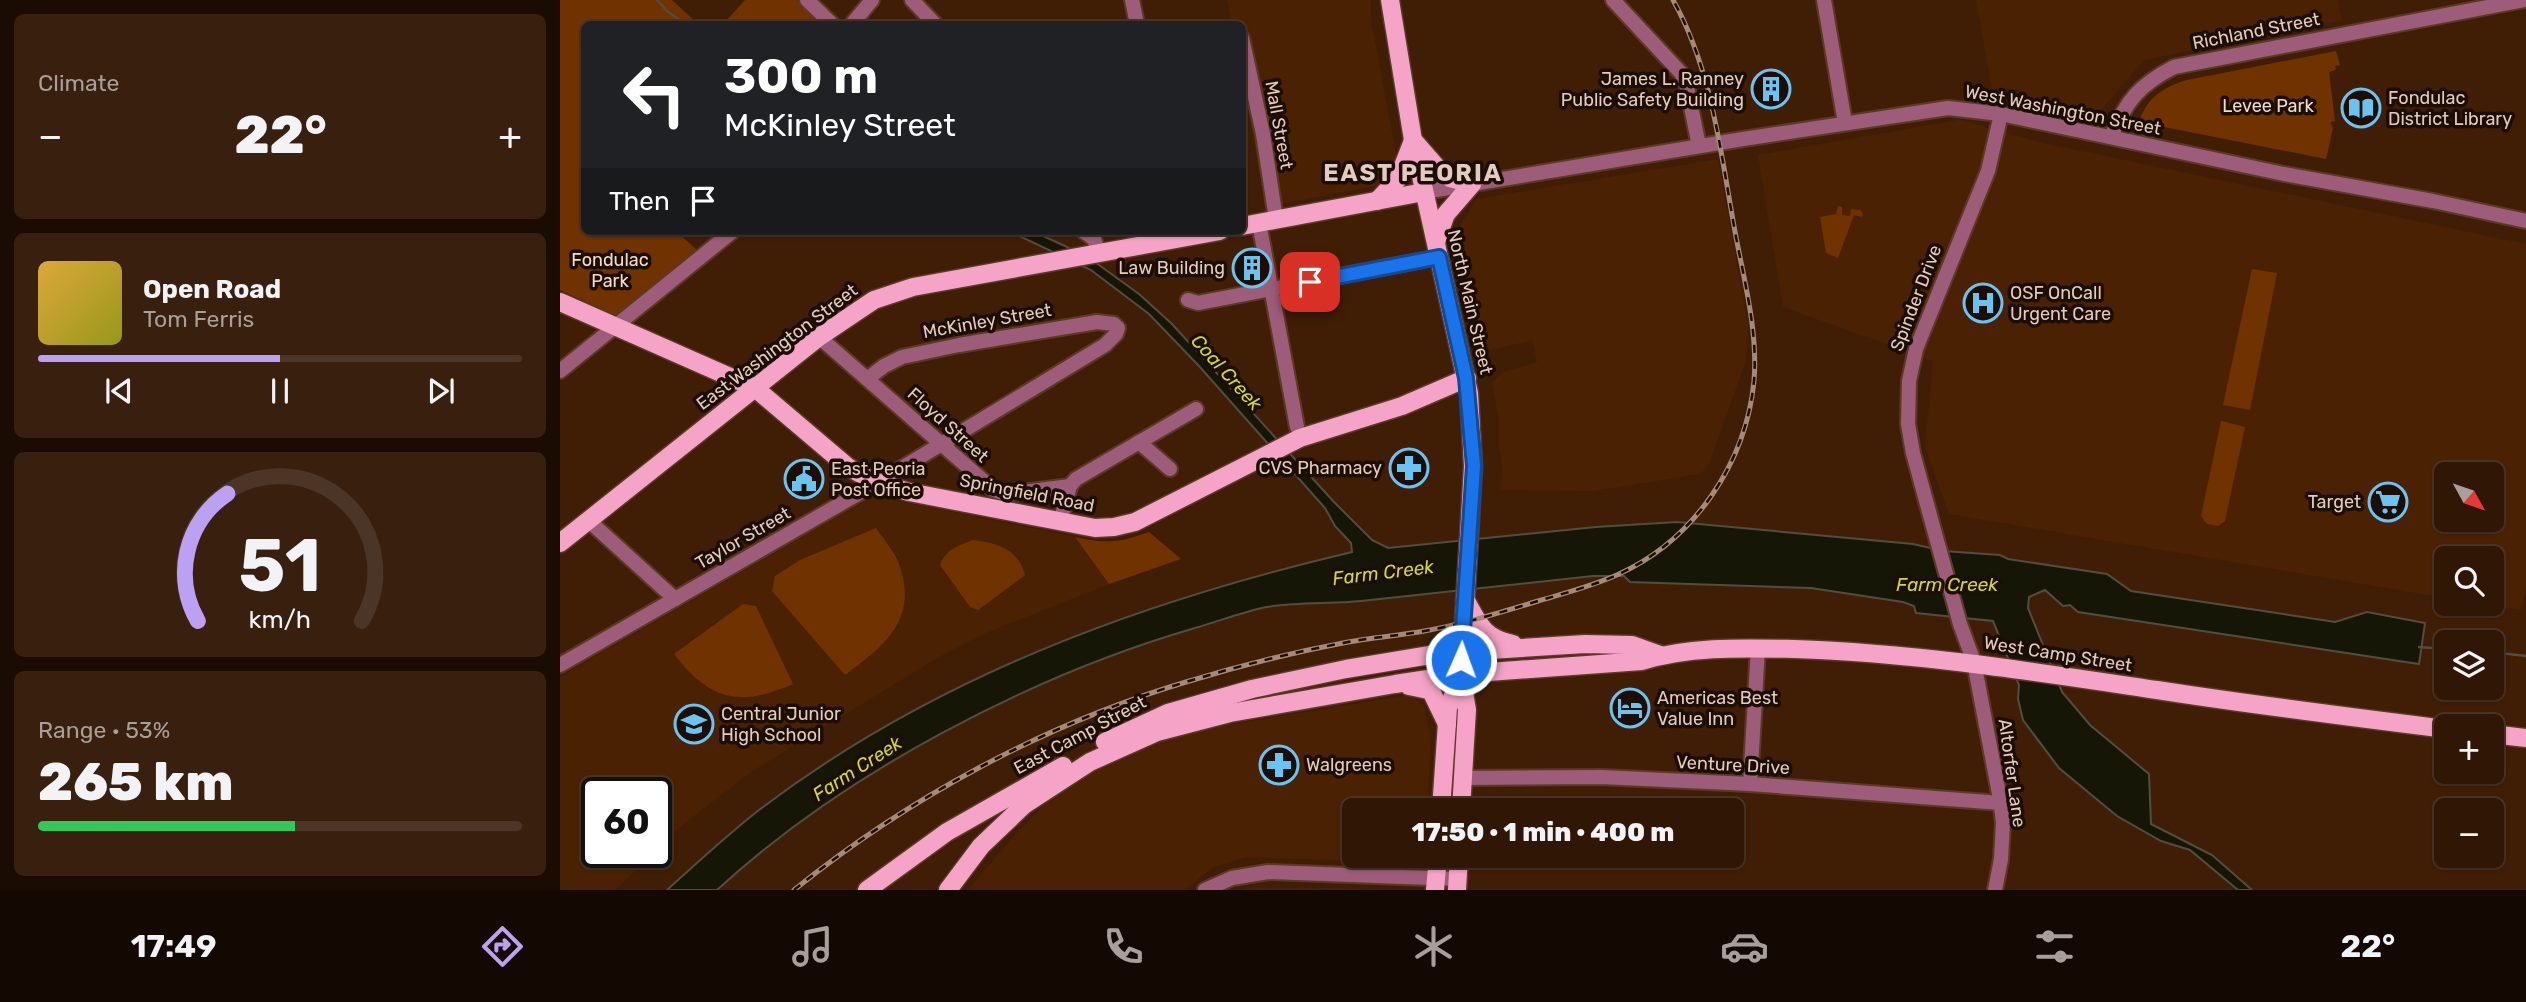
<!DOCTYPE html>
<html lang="en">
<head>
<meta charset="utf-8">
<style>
  :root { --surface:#301604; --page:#381f0e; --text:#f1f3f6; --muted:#a89f9a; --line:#4b3526; --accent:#bca0f2 }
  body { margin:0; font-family:Rubik,sans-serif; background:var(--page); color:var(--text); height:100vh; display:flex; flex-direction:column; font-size:26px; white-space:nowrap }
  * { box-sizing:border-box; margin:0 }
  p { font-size:23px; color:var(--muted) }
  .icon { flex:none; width:38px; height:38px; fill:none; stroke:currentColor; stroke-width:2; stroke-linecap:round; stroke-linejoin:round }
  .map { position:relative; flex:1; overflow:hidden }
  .sheet { display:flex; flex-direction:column; gap:14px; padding:14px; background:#1a0c02; width:560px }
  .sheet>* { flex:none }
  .guide { position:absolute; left:21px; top:21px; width:665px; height:214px; border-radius:10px; box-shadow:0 2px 5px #0004,0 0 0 2px var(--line); background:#202124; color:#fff; overflow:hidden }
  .needle { width:46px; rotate:130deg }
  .fabs { position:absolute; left:1874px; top:462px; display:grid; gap:14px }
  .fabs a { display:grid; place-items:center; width:70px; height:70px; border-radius:10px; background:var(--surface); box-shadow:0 2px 5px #0004,0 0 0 2px var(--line); font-size:35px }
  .speed { position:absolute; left:21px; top:777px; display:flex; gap:14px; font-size:35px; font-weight:700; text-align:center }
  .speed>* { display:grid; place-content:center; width:91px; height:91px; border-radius:50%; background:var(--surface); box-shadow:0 2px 5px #0004,0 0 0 2px var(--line); line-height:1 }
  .speed .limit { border:4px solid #111; border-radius:10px; background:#fff; color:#111 }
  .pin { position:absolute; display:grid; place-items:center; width:60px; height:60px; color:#fff; margin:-30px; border-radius:14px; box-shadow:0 4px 10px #0006 }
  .me { position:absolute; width:77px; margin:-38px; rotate:2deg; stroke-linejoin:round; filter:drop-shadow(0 0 5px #0008) }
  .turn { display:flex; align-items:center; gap:24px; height:147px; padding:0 28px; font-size:32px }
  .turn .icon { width:91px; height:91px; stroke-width:2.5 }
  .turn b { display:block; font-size:49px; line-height:60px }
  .then { display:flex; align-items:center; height:66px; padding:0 28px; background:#0003; gap:14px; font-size:26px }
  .big { font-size:52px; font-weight:800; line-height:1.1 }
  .sheet .widget { flex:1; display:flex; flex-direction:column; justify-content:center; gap:10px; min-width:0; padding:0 24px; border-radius:10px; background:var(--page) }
  .sheet .dial { align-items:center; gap:0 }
  .dial svg { height:182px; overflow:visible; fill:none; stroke:var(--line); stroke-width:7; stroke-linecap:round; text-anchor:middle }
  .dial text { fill:var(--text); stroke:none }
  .song { display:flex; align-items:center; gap:21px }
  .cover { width:84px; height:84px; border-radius:10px; background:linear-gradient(135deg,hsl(40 70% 55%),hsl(60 70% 35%)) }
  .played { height:7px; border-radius:4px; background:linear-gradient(90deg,var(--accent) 50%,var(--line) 50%) }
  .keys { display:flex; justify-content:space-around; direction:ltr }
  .heat { display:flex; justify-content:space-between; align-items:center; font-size:38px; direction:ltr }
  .charge { height:10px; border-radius:5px; background:linear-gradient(90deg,#34c759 53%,var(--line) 0) }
  .trip { position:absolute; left:782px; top:798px; width:402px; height:70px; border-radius:10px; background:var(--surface); box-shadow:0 2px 5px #0004,0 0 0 2px var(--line); font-weight:800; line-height:70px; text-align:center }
  .tabs { display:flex; height:112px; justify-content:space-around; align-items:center; background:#130902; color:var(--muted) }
  .tabs .icon { width:49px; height:49px }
  .tabs .on { color:var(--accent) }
  .tabs b { font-size:32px; color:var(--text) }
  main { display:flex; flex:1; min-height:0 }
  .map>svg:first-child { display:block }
  .built { fill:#4a2203; fill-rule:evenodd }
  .green { fill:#703300 }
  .water { fill:#151606; stroke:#534d3e; stroke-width:2 }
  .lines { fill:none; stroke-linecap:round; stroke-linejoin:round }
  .stream { stroke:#534d3e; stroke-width:2.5 }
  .minor-casing { stroke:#5a3a24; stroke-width:18 }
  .major-casing { stroke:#5a3a24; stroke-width:21 }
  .minor { stroke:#9d5c79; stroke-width:14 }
  .major { stroke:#f5a3c6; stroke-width:18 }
  .rail-casing { stroke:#a68a79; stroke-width:5 }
  .rail { stroke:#1c0d05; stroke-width:2.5; stroke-dasharray:8; stroke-linecap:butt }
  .route-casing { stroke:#114b97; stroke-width:18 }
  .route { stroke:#1a73e8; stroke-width:12 }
  .labels { text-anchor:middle; stroke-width:7; stroke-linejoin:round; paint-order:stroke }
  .street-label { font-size:18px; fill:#e3ccbf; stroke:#1c0d05 }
  .poi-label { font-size:18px; fill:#e3ccbf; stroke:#1c0d05; text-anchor:start }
  .park-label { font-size:18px; fill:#f3dacb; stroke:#1c0d05 }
  .water-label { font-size:19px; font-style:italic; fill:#d0d831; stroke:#1c0d05 }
  .district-label { font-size:24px; font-weight:bold; letter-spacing:2px; fill:#e3ccbf; stroke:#1c0d05 }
</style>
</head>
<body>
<main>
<section class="sheet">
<div class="widget"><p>Climate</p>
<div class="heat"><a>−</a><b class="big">22°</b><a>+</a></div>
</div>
<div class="widget">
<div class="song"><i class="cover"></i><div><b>Open Road</b><p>Tom Ferris</p></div></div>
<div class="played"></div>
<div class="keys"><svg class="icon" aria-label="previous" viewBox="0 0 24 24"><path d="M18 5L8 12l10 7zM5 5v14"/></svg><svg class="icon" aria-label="pause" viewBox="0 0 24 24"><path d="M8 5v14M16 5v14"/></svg><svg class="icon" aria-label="next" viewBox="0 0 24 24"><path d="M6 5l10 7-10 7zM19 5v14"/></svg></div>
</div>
<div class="widget dial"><svg viewBox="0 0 100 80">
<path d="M14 69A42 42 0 1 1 86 69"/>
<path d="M14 69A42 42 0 0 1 27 13" stroke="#bca0f2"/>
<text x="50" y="56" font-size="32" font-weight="700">51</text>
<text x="50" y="72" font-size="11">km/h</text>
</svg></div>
<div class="widget"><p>Range · 53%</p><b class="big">265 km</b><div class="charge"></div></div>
</section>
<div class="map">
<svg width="1966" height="890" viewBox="0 0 1966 890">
  <rect width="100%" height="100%" fill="#401e06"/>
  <!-- built -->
  <g class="built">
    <polygon points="667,0 811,0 811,20 837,160 836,170 821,185 713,205 705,202 683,83 682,24 672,24"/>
    <polygon points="1416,0 1778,0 1782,20 1584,60 1542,109 1531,114 1472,99 1459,89 1432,89"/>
    <path d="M1400,120L1483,143L1966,244V587L1961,610L1923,604H1932V558H1886V598L1389,514L1365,447L1373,361L1223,307L1198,155ZM1886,474H1932V520H1886Z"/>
    <polygon points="1158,159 1188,326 1185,363 1149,464 1140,474 1033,491 940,490 943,469 938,443 939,420 932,383 943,372 977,362 972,340 932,350 927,349 919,340 896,233 917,199"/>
    <polygon points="313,496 515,537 549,584 423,634 377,658 191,772 121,826 96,850 96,793 37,793 37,852 94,852 55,890 0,890 0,677"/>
    <polygon points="850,695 864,706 871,742 867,810 794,810 794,856 864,856 864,864 687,857 654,867 624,890 408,890 457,833 501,788 578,747 663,726"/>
    <polygon points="695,887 857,889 679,890"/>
  </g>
  <!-- green -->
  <g class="green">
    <polygon points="0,0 112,0 138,24 24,24 24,231 116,231 138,251 56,316 0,290"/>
    <polygon points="185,0 237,0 261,24 171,24 166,21"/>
    <path d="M1776,51L1780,65L1775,66L1776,70L1769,72L1775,121L1770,122L1773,128L1766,159L1579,122C1587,97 1604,87 1627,80Z"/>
    <polygon points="1278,206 1282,207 1282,215 1290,216 1291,209 1300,210 1303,213 1302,217 1294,215 1278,258 1266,253 1260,217 1276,214"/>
    <polygon points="1692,269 1717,273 1690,410 1663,405"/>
    <polygon points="1661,421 1685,427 1665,521 1658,526 1647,524 1641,516"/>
    <path d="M316,528C323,539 335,552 339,564C359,620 324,646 285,675L212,591L215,576L240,560Z"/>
    <path d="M589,532L621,559L549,584L515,537C548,544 557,543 589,532Z"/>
    <path d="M413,540C438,543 458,549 465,575L418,610L410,607L380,565C385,550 399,545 413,540Z"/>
    <path d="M183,604L196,606L233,684C180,707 150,701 114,654Z"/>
  </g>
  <!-- water -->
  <path class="water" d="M449,231H472L505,246L539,265L579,294L612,324L774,502L812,540L828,548L1036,527L1117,522L1353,544L1383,551L1440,555L1448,559L1547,574L1571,591L1775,622L1807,612L1865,623L1859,664L1518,612L1510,605L1503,606L1485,590L1469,597L1468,608L1502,692L1530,725L1589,774L1591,824L1652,855L1692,890H1678L1630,850L1601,841L1557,816L1499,768L1463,720L1458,699L1459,685L1433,621L1356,613L1354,606L1343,602L1251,588L1070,582L1064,576H1033C956,585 878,592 801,601C770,604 737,602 706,607C683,612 659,621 635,628C470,676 284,773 157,890H107C137,863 167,835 199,810C374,677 580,602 792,552L791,543L775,526L765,508L639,366L589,314L531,270Z"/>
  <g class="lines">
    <!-- stream -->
    <g class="stream">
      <polyline points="97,0 107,11 125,24"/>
      <polyline points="1859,647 1886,649"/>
      <polyline points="1932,652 1966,656"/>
    </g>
    <defs>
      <g id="minor">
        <polyline points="247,0 272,24"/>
        <polyline points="352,0 375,24"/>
        <polyline points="572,0 577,24"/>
        <polyline points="1053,0 1121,73 1126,82 1139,146"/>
        <polyline points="1264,0 1285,123"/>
        <polyline points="292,24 312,0"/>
        <polyline points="682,38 703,134 716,219"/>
        <path d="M1551,137C1566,101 1579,85 1614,67L1964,0"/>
        <polyline points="864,192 1183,139 1388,108 1441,114 1724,174 1873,201 1966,221"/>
        <polyline points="699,223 737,427"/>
        <polyline points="523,231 534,239 539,254"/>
        <polyline points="628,300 638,303 879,257"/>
        <polyline points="259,337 434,490 446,494 510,486"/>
        <polyline points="0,371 173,231"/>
        <polyline points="579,442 610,469"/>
        <polyline points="28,520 115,599"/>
        <polyline points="500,522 510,486 516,479 636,409"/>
        <polyline points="0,665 317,483 545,345 556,334 558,328 554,324 537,322 399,345 342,357 324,366 307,379"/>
        <polyline points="902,778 1041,777 1190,784 1441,803"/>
        <polyline points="1190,784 1198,648"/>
        <polyline points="645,890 672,878 708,872 897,879"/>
        <polyline points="1435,890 1441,859 1443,823 1440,799 1414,662 1400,624 1371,519 1353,453 1348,424 1349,381 1356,349 1428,171 1441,114"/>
      </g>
      <g id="major">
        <polyline points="830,0 853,140 909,393 913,466 901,674 907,710 901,810"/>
        <polyline points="853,140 881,172 890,178 912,184"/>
        <polyline points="817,201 838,179 852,143"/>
        <polyline points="682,226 864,192"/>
        <polyline points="876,242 886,214 912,184"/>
        <polyline points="0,302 195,388 288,467 315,482 349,492 535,528 554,527 575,522 740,438 842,406 907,378"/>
        <polyline points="0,543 259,337 314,300 353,287 660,231"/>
        <path d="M905,599C919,624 923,638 953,644"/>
        <polyline points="849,686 868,690 872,693 887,724"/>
        <polyline points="1932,734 1966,738"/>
        <polyline points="545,742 608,713 692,689 786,669 882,653 1025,644 1072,645 1100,655"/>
        <polyline points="881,810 888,708 900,678"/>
        <polyline points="307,890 387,832 503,766"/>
        <path d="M388,890L421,846L464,805L530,762L597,732L670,713L835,684L901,674L1082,661C1129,646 1184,648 1234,649C1357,653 1476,672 1597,690C1693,705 1790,717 1886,729"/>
        <polyline points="875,890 878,856"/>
        <polyline points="897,890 899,856"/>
      </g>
    </defs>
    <!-- minor casing -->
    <use href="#minor" class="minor-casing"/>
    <!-- major casing -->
    <use href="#major" class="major-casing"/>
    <!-- minor -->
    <use href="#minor" class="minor"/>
    <!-- major -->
    <use href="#major" class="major"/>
    <defs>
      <path id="rail" d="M234,890C348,798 485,724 626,682C678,666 730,653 783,643C808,638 834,636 859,632C900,625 939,613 978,601C1005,593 1033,586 1059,574C1134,540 1186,463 1194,381C1198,333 1185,284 1176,237C1161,157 1153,71 1113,0"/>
    </defs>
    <!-- rail casing -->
    <use href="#rail" class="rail-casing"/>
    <!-- rail -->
    <use href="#rail" class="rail"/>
  </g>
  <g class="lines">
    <defs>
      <polyline id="route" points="750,282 879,257 906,378 914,466 901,660"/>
    </defs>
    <!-- route casing -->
    <use href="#route" class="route-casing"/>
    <!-- route -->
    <use href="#route" class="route"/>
  </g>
  <!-- icons -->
  <defs>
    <symbol id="building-ring" viewBox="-11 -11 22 22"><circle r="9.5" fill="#1c0d05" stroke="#6ac3f1" stroke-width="1.5"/><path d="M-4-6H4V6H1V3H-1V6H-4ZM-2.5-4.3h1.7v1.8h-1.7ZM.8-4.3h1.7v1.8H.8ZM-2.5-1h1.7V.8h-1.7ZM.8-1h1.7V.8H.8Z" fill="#6ac3f1"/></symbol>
    <symbol id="library-ring" viewBox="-11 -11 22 22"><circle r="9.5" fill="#1c0d05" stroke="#6ac3f1" stroke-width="1.5"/><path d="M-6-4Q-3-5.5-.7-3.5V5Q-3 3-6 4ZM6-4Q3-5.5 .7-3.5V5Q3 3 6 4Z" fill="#6ac3f1"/></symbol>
    <symbol id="hospital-ring" viewBox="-11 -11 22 22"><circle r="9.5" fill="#1c0d05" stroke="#6ac3f1" stroke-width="1.5"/><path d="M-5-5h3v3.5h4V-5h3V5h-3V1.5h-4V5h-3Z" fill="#6ac3f1"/></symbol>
    <symbol id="pharmacy-ring" viewBox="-11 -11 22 22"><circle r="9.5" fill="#1c0d05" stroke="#6ac3f1" stroke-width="1.5"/><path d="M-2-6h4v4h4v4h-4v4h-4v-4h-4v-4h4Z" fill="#6ac3f1"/></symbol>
    <symbol id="civic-ring" viewBox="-11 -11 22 22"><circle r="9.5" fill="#1c0d05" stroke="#6ac3f1" stroke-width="1.5"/><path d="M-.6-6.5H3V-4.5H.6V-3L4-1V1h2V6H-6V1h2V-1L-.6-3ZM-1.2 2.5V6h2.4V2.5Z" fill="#6ac3f1"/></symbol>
    <symbol id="supermarket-ring" viewBox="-11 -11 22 22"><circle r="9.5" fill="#1c0d05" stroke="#6ac3f1" stroke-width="1.5"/><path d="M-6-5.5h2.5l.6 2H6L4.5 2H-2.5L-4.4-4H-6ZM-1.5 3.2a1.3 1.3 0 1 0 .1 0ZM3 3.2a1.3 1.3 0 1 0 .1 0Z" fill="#6ac3f1"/></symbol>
    <symbol id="hotel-ring" viewBox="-11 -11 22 22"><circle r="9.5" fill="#1c0d05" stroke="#6ac3f1" stroke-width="1.5"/><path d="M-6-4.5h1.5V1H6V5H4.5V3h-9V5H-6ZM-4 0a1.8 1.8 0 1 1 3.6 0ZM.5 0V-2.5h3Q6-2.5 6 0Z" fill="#6ac3f1"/></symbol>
    <symbol id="school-ring" viewBox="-11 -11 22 22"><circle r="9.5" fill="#1c0d05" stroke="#6ac3f1" stroke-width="1.5"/><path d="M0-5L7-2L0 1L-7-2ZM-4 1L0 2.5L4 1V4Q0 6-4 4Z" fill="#6ac3f1"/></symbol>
  </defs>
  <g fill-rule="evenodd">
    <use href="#building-ring" x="1189" y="67" width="44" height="44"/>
    <use href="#library-ring" x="1779" y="86" width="44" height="44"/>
    <use href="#building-ring" x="670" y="246" width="44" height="44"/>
    <use href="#hospital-ring" x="1401" y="281" width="44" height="44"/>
    <use href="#pharmacy-ring" x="827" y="446" width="44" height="44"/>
    <use href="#civic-ring" x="222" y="457" width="44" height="44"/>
    <use href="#supermarket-ring" x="1806" y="480" width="44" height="44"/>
    <use href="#hotel-ring" x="1048" y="686" width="44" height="44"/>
    <use href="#school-ring" x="112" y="702" width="44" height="44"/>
    <use href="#pharmacy-ring" x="697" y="743" width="44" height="44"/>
  </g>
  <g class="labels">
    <!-- street labels -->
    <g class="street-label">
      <text transform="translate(1696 31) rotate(-11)" y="6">Richland Street</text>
      <text transform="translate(1503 110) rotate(11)" y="6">West Washington Street</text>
      <text transform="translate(719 125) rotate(80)" y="6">Mall Street</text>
      <text transform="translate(1356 298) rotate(-69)" y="6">Spinder Drive</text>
      <text transform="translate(910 302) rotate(77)" y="6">North Main Street</text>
      <text transform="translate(427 321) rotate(-10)" y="6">McKinley Street</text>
      <text transform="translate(217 347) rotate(-37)" y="6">East Washington Street</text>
      <text transform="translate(388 425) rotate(42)" y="6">Floyd Street</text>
      <text transform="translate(467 493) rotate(11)" y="6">Springfield Road</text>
      <text transform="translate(183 538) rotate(-30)" y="6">Taylor Street</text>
      <text transform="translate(1498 654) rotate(9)" y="6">West Camp Street</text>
      <text transform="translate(520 735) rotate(-28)" y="6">East Camp Street</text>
      <text transform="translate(1173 765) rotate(3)" y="6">Venture Drive</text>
      <text transform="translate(1452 773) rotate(82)" y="6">Altorfer Lane</text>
    </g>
    <!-- poi labels -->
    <g class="poi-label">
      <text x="1184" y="85" text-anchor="end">James L. Ranney<tspan x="1184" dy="21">Public Safety Building</tspan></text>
      <text x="1828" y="104">Fondulac<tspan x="1828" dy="21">District Library</tspan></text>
      <text x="665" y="274" text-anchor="end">Law Building</text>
      <text x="1450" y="299">OSF OnCall<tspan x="1450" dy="21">Urgent Care</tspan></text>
      <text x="822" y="474" text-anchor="end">CVS Pharmacy</text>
      <text x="271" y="475">East Peoria<tspan x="271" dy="21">Post Office</tspan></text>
      <text x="1801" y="508" text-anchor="end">Target</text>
      <text x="1097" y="704">Americas Best<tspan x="1097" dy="21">Value Inn</tspan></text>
      <text x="161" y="720">Central Junior<tspan x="161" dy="21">High School</tspan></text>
      <text x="746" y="771">Walgreens</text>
    </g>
    <!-- park labels -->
    <g class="park-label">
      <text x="1708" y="112">Levee Park</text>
      <text x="50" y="266">Fondulac<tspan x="50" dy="21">Park</tspan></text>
    </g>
    <!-- water labels -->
    <g class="water-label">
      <text transform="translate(667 372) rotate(48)" y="7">Coal Creek</text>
      <text transform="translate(823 572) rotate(-7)" y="7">Farm Creek</text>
      <text x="1387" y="591">Farm Creek</text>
      <text transform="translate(297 768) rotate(-33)" y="7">Farm Creek</text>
    </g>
    <!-- district labels -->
    <g class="district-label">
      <text x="853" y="181">EAST PEORIA</text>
    </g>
  </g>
</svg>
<div class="fabs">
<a><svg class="needle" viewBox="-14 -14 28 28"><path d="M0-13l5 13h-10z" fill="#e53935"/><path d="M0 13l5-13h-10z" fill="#a89f9a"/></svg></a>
<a><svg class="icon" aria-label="search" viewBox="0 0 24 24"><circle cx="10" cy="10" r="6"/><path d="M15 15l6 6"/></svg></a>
<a><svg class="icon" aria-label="layers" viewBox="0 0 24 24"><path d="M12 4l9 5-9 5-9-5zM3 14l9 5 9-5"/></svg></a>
<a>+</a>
<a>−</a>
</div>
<div class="speed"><div class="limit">60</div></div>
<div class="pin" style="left:750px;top:282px;background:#d93025"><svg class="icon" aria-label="arrive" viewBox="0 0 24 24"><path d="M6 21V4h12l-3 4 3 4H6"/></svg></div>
<svg class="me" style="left:901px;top:660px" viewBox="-20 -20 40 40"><circle r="17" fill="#1a73e8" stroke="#fff" stroke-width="3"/><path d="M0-11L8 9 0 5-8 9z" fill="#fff"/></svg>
<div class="trip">17:50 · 1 min · 400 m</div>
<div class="guide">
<div class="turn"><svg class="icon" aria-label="left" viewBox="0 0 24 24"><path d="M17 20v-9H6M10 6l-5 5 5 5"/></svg><div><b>300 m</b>McKinley Street</div></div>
<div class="then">Then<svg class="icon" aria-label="arrive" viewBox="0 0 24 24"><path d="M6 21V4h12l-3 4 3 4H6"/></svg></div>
</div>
</div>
</main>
<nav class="tabs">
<b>17:49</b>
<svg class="icon on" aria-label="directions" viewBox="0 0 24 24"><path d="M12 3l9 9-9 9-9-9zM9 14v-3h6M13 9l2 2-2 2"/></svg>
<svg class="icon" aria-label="music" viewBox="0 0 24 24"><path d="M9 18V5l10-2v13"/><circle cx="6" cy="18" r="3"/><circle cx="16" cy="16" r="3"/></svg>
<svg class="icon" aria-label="phone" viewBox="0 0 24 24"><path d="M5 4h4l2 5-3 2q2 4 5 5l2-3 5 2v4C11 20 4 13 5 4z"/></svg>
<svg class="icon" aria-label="climate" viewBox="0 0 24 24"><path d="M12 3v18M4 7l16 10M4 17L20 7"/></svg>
<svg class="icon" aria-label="car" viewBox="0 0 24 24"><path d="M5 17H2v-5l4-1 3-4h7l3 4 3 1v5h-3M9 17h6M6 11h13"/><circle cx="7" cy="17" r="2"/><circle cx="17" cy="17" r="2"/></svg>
<svg class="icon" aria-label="filters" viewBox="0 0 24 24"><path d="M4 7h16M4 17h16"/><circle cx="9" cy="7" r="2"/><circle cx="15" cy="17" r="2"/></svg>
<b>22°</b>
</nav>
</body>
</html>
